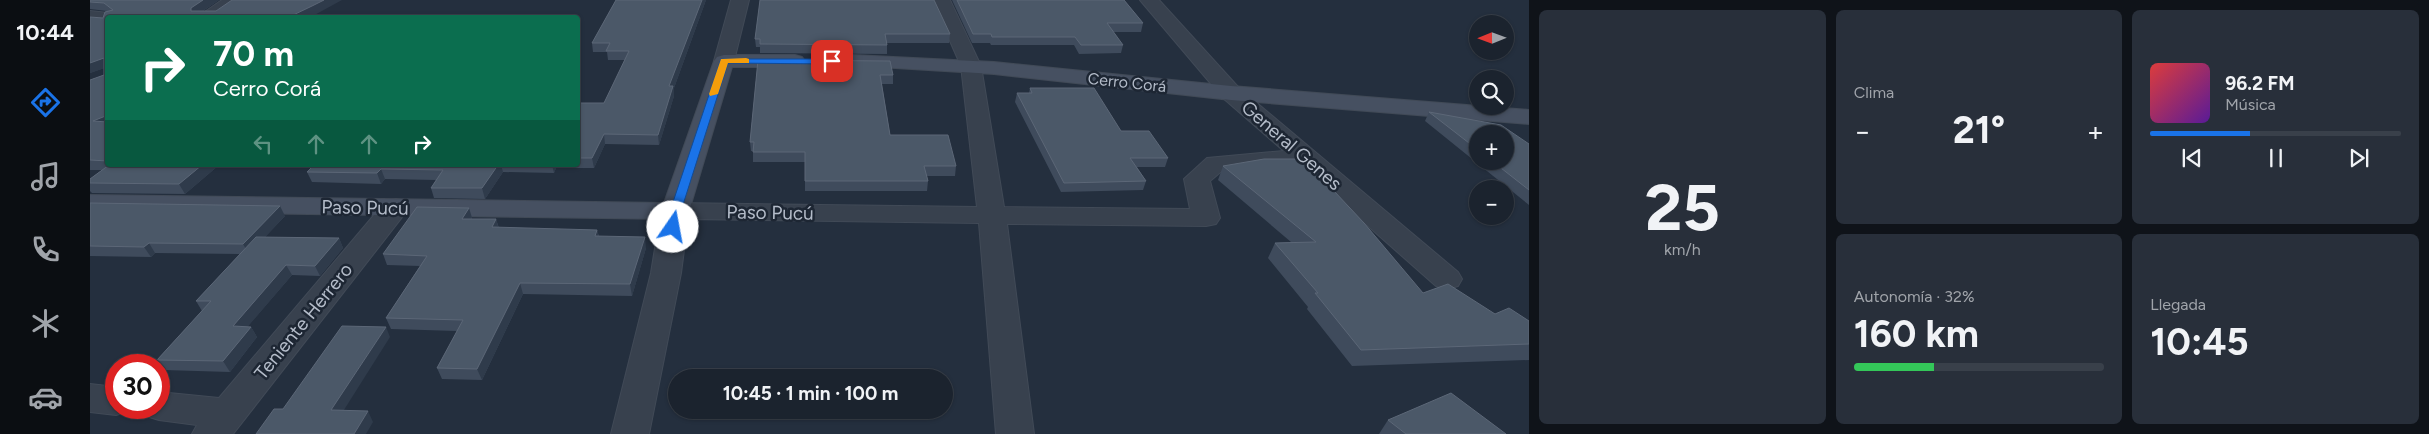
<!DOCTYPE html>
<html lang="es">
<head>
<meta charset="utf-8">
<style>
  :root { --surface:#1b232e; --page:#282f3a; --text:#f1f3f6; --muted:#a0a4aa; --line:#39404a; --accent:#1a73e8 }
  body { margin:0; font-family:Figtree,sans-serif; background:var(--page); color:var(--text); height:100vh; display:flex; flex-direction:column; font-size:19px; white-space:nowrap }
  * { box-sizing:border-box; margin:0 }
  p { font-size:16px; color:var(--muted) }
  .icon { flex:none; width:28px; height:28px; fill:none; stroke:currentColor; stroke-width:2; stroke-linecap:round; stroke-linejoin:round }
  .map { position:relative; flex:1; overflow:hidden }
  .side { display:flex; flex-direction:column; gap:10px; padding:10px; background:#0f1319; width:900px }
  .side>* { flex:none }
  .banner { position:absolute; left:15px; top:15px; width:475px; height:152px; border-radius:5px; box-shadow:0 1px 4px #0004,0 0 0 1px var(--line); background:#0b6e4f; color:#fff; overflow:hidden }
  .needle { width:32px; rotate:269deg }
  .fabs { position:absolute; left:1379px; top:15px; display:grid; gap:10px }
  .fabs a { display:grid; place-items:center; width:45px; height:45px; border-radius:50%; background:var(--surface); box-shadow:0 1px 4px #0004,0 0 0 1px var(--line); font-size:25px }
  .speed { position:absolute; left:15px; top:354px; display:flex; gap:10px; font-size:25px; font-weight:700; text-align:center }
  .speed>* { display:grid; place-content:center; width:65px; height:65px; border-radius:50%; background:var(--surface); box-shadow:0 1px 4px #0004,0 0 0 1px var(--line); line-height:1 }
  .speed .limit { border:8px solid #d22; background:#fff; color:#111 }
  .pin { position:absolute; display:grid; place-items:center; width:42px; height:42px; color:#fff; margin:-21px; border-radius:10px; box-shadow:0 2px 8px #0006 }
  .me { position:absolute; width:55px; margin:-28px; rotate:12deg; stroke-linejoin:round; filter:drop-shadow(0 0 4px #0008) }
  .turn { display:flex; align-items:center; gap:18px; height:105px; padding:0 25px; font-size:22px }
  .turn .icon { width:65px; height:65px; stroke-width:2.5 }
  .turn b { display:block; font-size:35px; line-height:42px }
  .lanes { display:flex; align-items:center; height:48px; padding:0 25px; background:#0003; justify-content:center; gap:25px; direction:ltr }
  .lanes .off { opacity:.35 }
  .big { font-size:38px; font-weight:700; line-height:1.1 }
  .side .tile { flex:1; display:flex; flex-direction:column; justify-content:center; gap:8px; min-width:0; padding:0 18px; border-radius:8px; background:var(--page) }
  .side .dial { align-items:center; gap:0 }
  .dial b { font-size:65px; line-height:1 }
  .song { display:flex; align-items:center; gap:15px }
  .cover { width:60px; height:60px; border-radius:8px; background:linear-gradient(135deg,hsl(0 70% 55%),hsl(270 70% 35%)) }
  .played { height:5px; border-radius:2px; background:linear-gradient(90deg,var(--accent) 40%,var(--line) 40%) }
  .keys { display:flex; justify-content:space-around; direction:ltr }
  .heat { display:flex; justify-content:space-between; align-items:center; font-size:28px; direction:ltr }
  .charge { height:8px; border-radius:4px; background:linear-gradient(90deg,#34c759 32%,var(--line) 0) }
  .side .tiles { flex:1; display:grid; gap:10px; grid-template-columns:repeat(3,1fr) }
  .tile:first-child { grid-row:span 2 }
  .trip { position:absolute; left:578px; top:369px; width:285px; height:50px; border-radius:25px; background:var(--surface); box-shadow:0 1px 4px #0004,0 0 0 1px var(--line); font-weight:700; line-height:50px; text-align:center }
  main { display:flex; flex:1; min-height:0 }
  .tabs { display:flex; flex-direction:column; width:90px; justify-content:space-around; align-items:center; background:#0b0e12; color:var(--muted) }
  .tabs .icon { width:35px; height:35px }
  .tabs .current { color:var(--accent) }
  .tabs b { font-size:22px; color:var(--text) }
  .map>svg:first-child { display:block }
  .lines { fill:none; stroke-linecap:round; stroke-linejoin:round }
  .minor-casing { stroke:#414a57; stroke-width:2 }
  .secondary-casing { stroke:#414a57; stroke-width:2 }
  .minor { fill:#38414e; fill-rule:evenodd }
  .secondary { fill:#465061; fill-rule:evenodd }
  .wall { fill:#3f4b5c; fill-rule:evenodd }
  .shaded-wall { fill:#2f3b4b }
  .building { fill:#4b5868; stroke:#5c6777 }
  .route { fill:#1a73e8; stroke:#114b97 }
  .slow { fill:#f59e0b }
  .labels { text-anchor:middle; stroke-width:5; stroke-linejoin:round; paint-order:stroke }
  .far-street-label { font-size:16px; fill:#b4bcc9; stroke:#1d2633 }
  .street-label { font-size:19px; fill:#b4bcc9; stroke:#1d2633 }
</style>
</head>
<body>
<main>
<nav class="tabs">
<b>10:44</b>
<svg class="icon current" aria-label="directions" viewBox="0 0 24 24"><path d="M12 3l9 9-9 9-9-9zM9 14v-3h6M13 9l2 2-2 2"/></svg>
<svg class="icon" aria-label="music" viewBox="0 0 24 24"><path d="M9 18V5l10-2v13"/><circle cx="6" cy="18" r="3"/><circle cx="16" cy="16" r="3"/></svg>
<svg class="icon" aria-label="phone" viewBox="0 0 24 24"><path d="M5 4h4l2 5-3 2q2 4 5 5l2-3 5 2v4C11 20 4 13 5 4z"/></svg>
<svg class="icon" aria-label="climate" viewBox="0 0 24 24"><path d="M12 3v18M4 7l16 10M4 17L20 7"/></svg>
<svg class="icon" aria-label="car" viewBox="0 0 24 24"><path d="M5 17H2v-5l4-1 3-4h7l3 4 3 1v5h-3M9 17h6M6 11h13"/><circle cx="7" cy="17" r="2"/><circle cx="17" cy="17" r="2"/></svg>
</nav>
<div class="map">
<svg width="1439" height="434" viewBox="0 0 1439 434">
  <rect width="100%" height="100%" fill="#242f3e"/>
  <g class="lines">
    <defs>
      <g id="minor">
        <polygon points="132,0 154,0 129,18 106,18"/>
        <polygon points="641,0 659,0 644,61 641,65 634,67 627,65 624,61"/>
        <polygon points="842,0 860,0 891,66 914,207 1100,209 1094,179 1117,158 1194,151 1133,98 1050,0 1069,0 1149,88 1368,272 1372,279 1368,286 1357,289 1346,286 1209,165 1133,170 1120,181 1130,218 1126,224 1116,226 917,224 944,434 906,434 889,223 598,219 591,273 559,434 521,434 561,273 571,211 575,205 585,203 887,207 871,66"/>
        <polygon points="0,11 18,13 26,18 18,18 18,24 0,23"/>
        <polygon points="306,199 316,201 320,207 143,434 102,434 107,425 69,420 56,416 52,408 69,408 69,392 129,398 296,201"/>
        <polygon points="0,384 26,387 26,408 41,408 39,411 26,415 0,412"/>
      </g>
      <g id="secondary">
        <polygon points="634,55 705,55 712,57 715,61 712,65 705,67 642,67 599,211 595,217 585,219 0,211 0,195 574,203 624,61 627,57"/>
        <polygon points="763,55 904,62 1141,86 1439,110 1439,124 1141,100 904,74 756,65 753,61 756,57"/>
      </g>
    </defs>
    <!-- minor casing -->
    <use href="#minor" class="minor-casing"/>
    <!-- secondary casing -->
    <use href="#secondary" class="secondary-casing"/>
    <!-- minor -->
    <use href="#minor" class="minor"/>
    <!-- secondary -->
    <use href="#secondary" class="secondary"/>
  </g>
  <!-- wall -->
  <g class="wall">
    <polygon points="0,0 129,0 113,11 225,15 18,18 18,165 129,165 95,194 2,193 0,191 0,179 12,170 0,170 0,80 14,75 14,68 0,73 0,17 13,18 17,11 0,9"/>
    <polygon points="526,0 616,0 584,88 584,96 569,145 515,144 504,168 466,168 464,173 413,172 395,199 344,198 341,188 346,180 295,179 291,184 222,182 217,172 224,165 488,165 488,103 514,103 535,60 518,60 517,52 503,52 502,43"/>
    <polygon points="670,0 860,34 859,43 797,43 797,54 670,53 670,47 666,47 665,39"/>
    <polygon points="862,0 1034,0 1053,23 1051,32 1023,32 1033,45 1031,53 989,54 984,45 901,45 900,43 882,43"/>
    <polygon points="668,60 803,75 803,84 792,84 800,135 866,166 865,176 837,176 838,181 837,191 715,191 715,162 663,162 663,151 661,151 660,142"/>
    <polygon points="940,88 1031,131 1078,158 1075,167 1047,167 1056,181 1053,190 971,192 925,102 927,93 939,93"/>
    <path d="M1339,112L1439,144V205L1335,121ZM1388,134L1415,161H1388Z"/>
    <polygon points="1133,166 1333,293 1405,314 1439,321 1439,360 1262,366 1217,309 1218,307 1178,258 1185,243 1201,242 1128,180"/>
    <polygon points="0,203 195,216 175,237 249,238 253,248 230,276 202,275 157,327 161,327 167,337 140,372 74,370 67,360 112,311 106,301 150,254 65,253 61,257 0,256"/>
    <polygon points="379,208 382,218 382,219 406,219 409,228 507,230 509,236 556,248 542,296 433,294 392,380 352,379 347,368 367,331 301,329 296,318 330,266 297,265 293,254"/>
    <polygon points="1298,420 1416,434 1289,434"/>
  </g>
  <!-- shaded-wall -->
  <g class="shaded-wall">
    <polygon points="113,0 129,0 105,16 101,11 101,8"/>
    <polygon points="234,0 252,0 219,18 197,18"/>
    <polygon points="612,0 616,0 584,88 584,96 569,145 568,135 579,86"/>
    <polygon points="14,58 18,67 0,73 0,63"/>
    <polygon points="18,115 18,127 3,121"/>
    <polygon points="514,134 515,144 504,168 502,158"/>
    <polygon points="112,165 129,165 95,194 89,184"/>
    <polygon points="408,165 411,165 413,172 395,199 392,188"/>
    <polygon points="462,165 466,165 466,168 464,173"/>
    <polygon points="291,169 295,179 291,184 287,173"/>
    <polygon points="190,206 195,216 159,254 153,244"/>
    <polygon points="379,208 382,218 375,229 372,219"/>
    <polygon points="406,219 409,230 402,227"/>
    <polygon points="507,230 510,241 505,236"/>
    <polygon points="555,237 556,248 542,296 540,284"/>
    <polygon points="249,238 253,248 230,276 225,266"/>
    <polygon points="59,243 65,253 61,257 54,247"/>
    <polygon points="196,265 202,275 149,337 143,326"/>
    <polygon points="430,283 433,294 392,380 387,369"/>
    <polygon points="161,327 167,337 140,372 133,361"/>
    <polygon points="296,327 300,337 247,421 241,410"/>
    <polygon points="278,411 283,422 276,434 264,434"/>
  </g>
  <!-- building -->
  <g class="building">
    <polygon points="0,0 113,0 101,8 101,11 126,11 142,0 234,0 222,6 197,18 18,18 18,115 3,121 18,122 18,161 0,160 0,80 14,75 14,58 0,63 0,17 13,18 15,12 23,10 14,3 0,2"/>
    <polygon points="526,0 612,0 579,86 583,86 568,135 514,134 502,158 488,158 488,103 514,103 539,51 516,51 520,43 502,43"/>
    <polygon points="670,0 844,0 860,34 795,34 797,45 670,44 670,39 665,39"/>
    <polygon points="867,0 1034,0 1053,23 1017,23 1033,45 991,45 985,37 902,37 901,34 883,34"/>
    <polygon points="668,60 800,61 803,75 790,75 800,135 858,135 866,166 834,166 838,181 715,181 715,152 663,152 664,142 660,142"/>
    <polygon points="940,88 1004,88 1031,131 1059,131 1078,158 1040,158 1056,181 974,183 927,93 942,93"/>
    <polygon points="1339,112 1411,125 1439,144 1439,190 1402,161 1415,161 1415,134 1388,134 1388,150"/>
    <polygon points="1174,159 1214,159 1274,223 1333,293 1358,284 1405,314 1419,308 1439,321 1439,344 1271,350 1225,293 1228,293 1185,243 1226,242 1133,166"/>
    <polygon points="19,165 112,165 89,184 0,183 0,179"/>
    <polygon points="224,165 408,165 392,188 341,188 353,170 291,169 287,173 217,172"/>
    <polygon points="0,203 190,206 153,244 59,243 54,247 0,246"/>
    <polygon points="327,207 379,208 372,219 406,219 402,227 507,230 505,236 555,237 540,284 430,283 387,369 347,368 373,320 296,318 337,256 293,254"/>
    <polygon points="166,237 249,238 225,266 196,265 143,326 161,327 133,361 67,360 121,301 106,301"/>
    <polygon points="252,326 296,327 241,410 278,411 264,434 166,434 184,409 193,409"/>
    <polygon points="1361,393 1416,434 1316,434 1298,420"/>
  </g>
  <!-- route -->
  <polygon class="route" points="631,59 742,59 746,61 742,64 638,63 591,211 589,227 583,230 579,229 577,227 580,211"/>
  <!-- slow -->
  <polygon class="slow" points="656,58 659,59 659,63 638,63 628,94 620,96 619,94 631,59"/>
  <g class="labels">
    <!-- far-street labels -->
    <g class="far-street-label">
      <text transform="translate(1037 82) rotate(6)" y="6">Cerro Corá</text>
    </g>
    <!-- street labels -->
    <g class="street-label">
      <text transform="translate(1202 145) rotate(41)" y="7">General Genes</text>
      <text transform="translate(275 207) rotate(1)" y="7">Paso Pucú</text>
      <text transform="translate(680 212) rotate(1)" y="7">Paso Pucú</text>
      <text transform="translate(213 321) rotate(-51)" y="7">Teniente Herrero</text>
    </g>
  </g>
</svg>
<div class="fabs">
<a><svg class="needle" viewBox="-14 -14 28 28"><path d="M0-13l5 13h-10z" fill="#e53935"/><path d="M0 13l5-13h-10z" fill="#a0a4aa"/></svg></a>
<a><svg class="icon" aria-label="search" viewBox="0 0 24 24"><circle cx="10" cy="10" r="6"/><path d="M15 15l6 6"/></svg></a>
<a>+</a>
<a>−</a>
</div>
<div class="speed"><div class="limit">30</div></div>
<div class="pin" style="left:742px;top:61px;background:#d93025"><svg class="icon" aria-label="arrive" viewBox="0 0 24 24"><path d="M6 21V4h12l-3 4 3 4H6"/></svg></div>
<svg class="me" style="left:583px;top:227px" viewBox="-20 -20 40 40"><circle r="19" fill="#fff"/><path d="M0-13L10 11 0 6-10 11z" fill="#1a73e8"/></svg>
<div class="trip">10:45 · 1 min · 100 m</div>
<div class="banner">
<div class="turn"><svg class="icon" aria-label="right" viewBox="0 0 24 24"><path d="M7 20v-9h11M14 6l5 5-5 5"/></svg><div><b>70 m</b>Cerro Corá</div></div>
<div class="lanes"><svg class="icon off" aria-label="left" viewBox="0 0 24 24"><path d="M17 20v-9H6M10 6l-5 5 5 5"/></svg><svg class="icon off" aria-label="ahead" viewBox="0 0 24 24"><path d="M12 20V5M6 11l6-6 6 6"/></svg><svg class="icon off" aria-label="ahead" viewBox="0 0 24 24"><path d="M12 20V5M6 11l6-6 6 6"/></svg><svg class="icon" aria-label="right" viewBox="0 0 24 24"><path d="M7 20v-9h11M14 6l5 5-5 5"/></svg></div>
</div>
</div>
<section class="side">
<div class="tiles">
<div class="tile dial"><b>25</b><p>km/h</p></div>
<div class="tile"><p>Clima</p>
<div class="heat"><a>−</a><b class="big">21°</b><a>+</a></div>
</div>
<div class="tile">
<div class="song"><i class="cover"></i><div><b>96.2 FM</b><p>Música</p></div></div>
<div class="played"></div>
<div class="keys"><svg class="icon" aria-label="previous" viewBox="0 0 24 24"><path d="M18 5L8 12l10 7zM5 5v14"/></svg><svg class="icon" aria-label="pause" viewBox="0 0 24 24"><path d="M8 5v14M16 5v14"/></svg><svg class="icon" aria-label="next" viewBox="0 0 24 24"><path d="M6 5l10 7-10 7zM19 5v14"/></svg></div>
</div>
<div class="tile"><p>Autonomía · 32%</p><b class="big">160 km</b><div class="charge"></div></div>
<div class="tile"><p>Llegada</p><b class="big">10:45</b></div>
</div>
</section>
</main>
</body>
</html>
